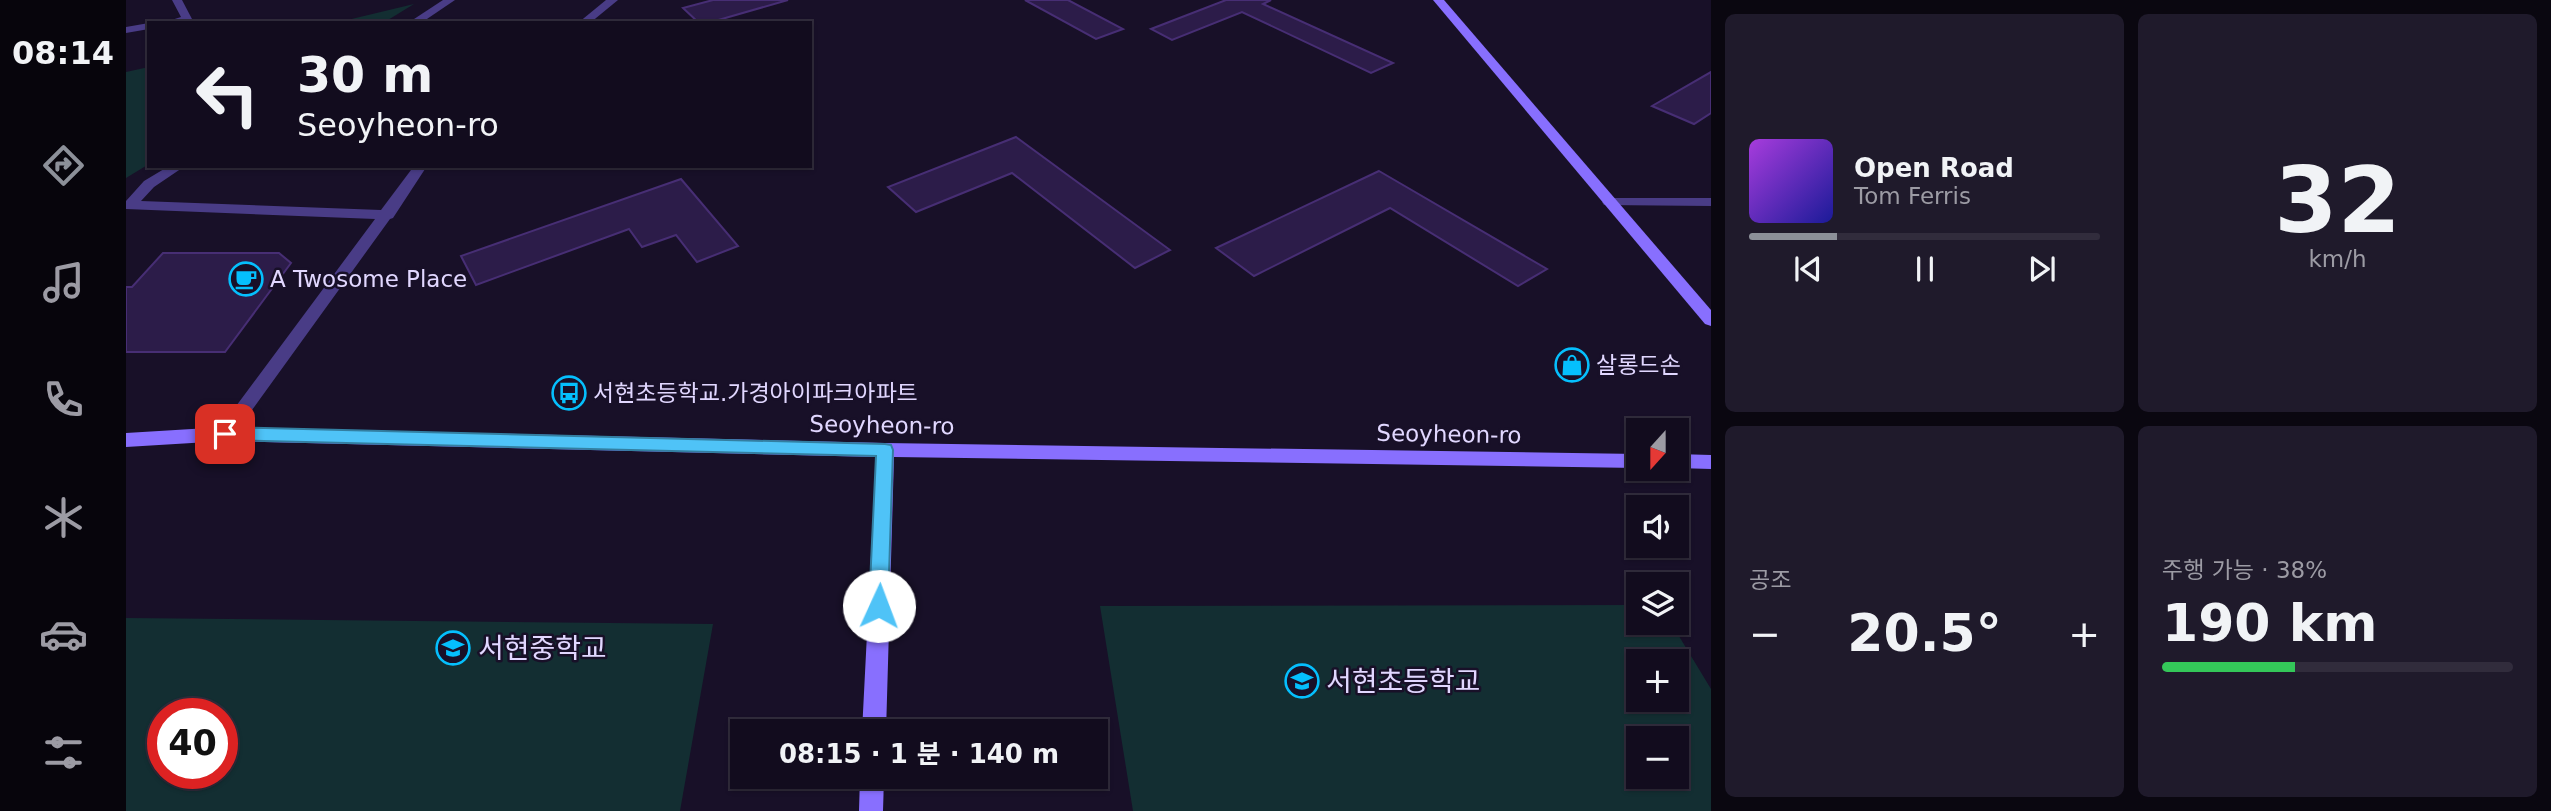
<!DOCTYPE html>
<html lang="ko">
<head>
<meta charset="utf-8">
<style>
  :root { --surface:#120c1e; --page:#1f1a2b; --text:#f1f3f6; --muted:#9c9ba4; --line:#312c3c; --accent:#8c9099 }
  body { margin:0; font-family:"DejaVu Sans","Noto Sans KR",sans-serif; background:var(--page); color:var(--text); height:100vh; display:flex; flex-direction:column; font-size:26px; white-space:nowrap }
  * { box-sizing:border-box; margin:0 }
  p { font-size:23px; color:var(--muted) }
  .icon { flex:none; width:38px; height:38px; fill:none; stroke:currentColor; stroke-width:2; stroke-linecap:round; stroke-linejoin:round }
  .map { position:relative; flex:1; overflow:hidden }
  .side { display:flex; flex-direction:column; gap:14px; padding:14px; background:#0a0710; width:840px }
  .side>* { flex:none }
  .banner { position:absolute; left:21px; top:21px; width:665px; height:147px; border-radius:0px; box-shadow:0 2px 5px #0004,0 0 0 2px var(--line); background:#120c1e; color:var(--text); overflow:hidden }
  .needle { width:46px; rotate:201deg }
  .tools { position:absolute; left:1500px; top:418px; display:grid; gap:14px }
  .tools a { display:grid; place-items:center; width:63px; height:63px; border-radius:0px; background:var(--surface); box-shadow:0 2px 5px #0004,0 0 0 2px var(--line); font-size:35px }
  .speed { position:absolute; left:21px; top:698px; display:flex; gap:14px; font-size:35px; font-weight:700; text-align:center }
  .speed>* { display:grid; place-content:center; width:91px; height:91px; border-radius:50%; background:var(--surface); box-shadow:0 2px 5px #0004,0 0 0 2px var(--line); line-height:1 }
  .speed .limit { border:10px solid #d22; background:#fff; color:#111 }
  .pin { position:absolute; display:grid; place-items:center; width:60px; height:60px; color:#fff; margin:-30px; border-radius:14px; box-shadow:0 4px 10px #0006 }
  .me { position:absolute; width:77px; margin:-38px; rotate:2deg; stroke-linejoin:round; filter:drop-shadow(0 0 5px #0008) }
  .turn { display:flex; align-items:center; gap:24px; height:147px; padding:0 35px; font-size:32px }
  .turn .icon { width:91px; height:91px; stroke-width:2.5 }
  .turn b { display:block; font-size:49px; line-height:60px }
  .big { font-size:52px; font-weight:700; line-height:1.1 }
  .side .tile { flex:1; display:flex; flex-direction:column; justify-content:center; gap:10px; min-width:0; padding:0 24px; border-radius:10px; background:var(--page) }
  .side .dial { align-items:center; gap:0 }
  .dial b { font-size:91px; line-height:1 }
  .song { display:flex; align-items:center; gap:21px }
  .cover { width:84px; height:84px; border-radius:10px; background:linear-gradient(135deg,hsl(280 70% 55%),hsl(240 70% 35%)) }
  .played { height:7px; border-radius:4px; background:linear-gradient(90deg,var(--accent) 25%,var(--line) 25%) }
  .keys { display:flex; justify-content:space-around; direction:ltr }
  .heat { display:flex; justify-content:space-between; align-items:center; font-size:38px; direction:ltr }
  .charge { height:10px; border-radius:5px; background:linear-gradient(90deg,#34c759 38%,var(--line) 0) }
  .side .tiles { flex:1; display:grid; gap:14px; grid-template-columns:repeat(2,1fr) }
  .trip { position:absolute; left:604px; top:719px; width:378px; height:70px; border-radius:0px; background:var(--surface); box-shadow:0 2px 5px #0004,0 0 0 2px var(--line); font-weight:700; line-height:70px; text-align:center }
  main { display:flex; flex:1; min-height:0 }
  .dock { display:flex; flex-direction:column; width:126px; justify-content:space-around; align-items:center; background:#07050c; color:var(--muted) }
  .dock .icon { width:49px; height:49px }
  .dock .active { color:var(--accent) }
  .dock b { font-size:32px; color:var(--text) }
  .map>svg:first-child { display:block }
  .green { fill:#132e32; fill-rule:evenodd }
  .building { fill:#2c1c49; stroke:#472e74; stroke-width:2 }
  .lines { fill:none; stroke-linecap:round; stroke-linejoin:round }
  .street { fill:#493c86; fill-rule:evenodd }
  .secondary { fill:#886ffe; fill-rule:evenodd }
  .route { fill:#4fc3f7; stroke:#337fa1; stroke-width:2 }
  .labels { text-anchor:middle; stroke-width:5; stroke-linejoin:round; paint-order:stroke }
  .poi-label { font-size:23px; fill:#e1d7ff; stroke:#181028; text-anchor:start }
  .street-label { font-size:23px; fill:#e1d7ff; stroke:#181028 }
  .near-poi-label { font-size:28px; fill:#e1d7ff; stroke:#181028; text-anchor:start }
</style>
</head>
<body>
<main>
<nav class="dock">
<b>08:14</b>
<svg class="icon active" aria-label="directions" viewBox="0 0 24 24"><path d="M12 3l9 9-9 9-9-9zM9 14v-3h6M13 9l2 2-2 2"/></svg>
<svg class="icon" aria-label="music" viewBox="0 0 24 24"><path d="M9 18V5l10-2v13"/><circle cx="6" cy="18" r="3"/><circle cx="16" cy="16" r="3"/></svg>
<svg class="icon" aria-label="phone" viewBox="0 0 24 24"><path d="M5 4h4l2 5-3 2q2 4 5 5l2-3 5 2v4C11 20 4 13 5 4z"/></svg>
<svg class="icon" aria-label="climate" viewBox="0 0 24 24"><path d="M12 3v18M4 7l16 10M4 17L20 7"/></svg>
<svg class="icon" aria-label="car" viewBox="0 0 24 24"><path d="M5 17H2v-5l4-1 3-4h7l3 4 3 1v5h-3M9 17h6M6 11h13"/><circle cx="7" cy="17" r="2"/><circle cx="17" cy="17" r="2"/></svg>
<svg class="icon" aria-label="filters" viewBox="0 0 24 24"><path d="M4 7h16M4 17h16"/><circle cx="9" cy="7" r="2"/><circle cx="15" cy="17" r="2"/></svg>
</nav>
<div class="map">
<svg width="1585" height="811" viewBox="0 0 1585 811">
  <rect width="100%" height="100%" fill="#181028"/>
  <!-- green -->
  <g class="green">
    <polygon points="288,4 257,23 209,23"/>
    <polygon points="23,67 23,164 0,178 0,72"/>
    <path d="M1512,605V623H1545L1585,689V811H1007L974,606ZM1512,662H1550V700H1512ZM1512,738H1550V777H1512Z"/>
    <path d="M0,618L587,624L554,811H0ZM37,714H96V774H37Z"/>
  </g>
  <!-- building -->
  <g class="building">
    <polygon points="587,0 662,0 582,23 573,23 557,8"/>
    <polygon points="899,0 942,0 997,29 970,39"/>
    <polygon points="1100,0 1145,0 1137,4 1267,63 1245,73 1116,12 1046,40 1025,29"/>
    <polygon points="1585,72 1585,113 1568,124 1526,106"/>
    <polygon points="890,137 1044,250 1009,268 886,173 790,212 762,187"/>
    <polygon points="1253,171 1421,269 1392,286 1264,208 1128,276 1090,248"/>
    <polygon points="555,179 612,246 571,262 550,235 516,247 503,229 350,285 335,256"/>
    <polygon points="37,253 153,253 165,263 99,352 0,352 0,287 6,287"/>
  </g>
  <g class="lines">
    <!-- street -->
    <g class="street">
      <polygon points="46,0 56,0 66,19 65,21 36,23 55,17"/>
      <polygon points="317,0 329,0 295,23 282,23"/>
      <polygon points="480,0 492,0 464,23 452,23"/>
      <polygon points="23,23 23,29 0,33 0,27"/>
      <polygon points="43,166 59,166 28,187 15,201 255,210 288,166 301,166 267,218 264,219 105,439 93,439 90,434 93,429 249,219 0,209 0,201 18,181"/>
      <polygon points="1483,198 1585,198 1585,206 1478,205 1476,202"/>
    </g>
    <!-- secondary -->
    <g class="secondary">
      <polygon points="1307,0 1318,0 1585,310 1585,326 1579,324"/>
      <polygon points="99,427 759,443 1512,454 1512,468 768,457 760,732 736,732 750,457 99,441 0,447 0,433"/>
      <polygon points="1550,454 1585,455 1585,469 1550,468"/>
      <polygon points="734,777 758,777 757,811 733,811"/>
    </g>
  </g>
  <!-- route -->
  <polygon class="route" points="99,427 759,444 765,445 767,450 762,606 760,612 753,615 746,612 743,606 750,456 99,440 91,434"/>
  <!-- icons -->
  <defs>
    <symbol id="cafe-ring" viewBox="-11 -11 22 22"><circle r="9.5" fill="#181028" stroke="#05bffd" stroke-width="1.5"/><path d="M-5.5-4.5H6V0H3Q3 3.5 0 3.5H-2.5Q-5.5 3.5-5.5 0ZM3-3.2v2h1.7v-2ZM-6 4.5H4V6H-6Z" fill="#05bffd"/></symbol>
    <symbol id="shop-ring" viewBox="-11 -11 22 22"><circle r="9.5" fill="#181028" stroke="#05bffd" stroke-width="1.5"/><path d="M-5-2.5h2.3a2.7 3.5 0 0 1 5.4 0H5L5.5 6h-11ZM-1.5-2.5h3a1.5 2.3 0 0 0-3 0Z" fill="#05bffd"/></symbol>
    <symbol id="bus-ring" viewBox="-11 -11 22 22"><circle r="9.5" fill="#181028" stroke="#05bffd" stroke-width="1.5"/><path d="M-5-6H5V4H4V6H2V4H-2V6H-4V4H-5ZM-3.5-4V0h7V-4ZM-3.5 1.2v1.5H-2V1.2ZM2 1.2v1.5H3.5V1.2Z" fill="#05bffd"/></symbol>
    <symbol id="school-ring" viewBox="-11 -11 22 22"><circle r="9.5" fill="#181028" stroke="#05bffd" stroke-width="1.5"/><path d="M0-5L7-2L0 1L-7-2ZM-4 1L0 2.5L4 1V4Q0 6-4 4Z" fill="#05bffd"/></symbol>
  </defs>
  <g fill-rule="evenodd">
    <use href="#cafe-ring" x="101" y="260" width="38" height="38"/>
    <use href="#shop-ring" x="1427" y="346" width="38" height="38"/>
    <use href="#bus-ring" x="424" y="374" width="38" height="38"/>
    <use href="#school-ring" x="308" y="629" width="38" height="38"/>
    <use href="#school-ring" x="1157" y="662" width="38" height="38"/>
  </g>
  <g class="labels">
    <!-- poi labels -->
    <g class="poi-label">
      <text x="144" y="287">A Twosome Place</text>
      <text x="1470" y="373">살롱드손</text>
      <text x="467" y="401">서현초등학교.가경아이파크아파트</text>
    </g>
    <!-- street labels -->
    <g class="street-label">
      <text transform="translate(756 425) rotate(1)" y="8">Seoyheon-ro</text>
      <text transform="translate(1323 434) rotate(1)" y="8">Seoyheon-ro</text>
    </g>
    <!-- near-poi labels -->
    <g class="near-poi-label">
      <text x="352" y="658">서현중학교</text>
      <text x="1200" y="691">서현초등학교</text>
    </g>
  </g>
</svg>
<div class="tools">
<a><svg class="needle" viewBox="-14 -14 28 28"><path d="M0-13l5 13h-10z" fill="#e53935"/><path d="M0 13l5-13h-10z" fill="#9c9ba4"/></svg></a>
<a><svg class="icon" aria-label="sound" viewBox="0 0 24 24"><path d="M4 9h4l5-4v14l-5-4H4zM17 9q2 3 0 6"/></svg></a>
<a><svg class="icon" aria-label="layers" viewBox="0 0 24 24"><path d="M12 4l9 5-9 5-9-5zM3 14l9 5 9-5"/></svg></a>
<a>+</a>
<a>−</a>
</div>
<div class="speed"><div class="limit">40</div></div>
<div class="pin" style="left:99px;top:434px;background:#d93025"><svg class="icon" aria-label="arrive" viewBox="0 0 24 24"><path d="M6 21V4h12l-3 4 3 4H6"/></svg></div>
<svg class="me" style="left:753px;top:606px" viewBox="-20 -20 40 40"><circle r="19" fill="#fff"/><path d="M0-13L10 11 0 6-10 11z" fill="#4fc3f7"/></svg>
<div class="trip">08:15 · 1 분 · 140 m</div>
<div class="banner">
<div class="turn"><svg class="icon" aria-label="left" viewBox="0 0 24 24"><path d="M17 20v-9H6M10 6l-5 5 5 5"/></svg><div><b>30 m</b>Seoyheon-ro</div></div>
</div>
</div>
<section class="side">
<div class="tiles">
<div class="tile">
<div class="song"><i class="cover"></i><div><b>Open Road</b><p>Tom Ferris</p></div></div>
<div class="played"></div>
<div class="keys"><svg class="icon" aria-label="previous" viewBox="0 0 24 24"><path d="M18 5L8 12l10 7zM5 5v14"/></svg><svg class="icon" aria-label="pause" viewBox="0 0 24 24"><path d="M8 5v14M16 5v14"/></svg><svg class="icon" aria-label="next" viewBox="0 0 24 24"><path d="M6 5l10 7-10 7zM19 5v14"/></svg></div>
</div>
<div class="tile dial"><b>32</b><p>km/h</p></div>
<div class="tile"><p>공조</p>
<div class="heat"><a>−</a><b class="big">20.5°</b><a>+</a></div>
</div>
<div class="tile"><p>주행 가능 · 38%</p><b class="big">190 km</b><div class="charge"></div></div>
</div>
</section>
</main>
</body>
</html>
